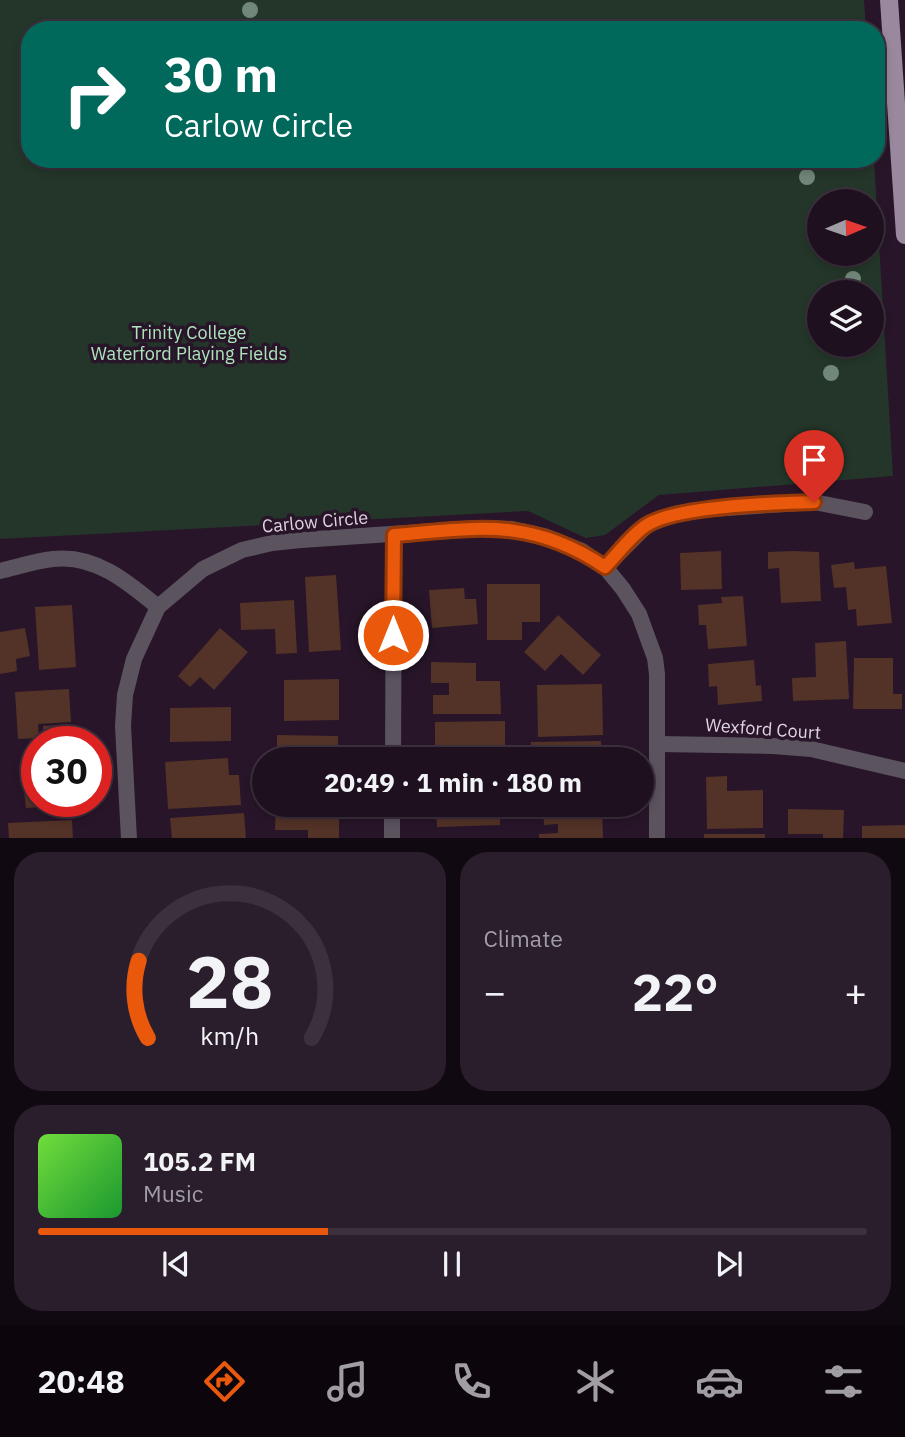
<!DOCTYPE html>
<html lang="en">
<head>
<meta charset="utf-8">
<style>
  :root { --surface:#1e101f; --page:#2b1e2c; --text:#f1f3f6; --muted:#a19da4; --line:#3c303d; --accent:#ea580c }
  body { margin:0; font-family:"IBM Plex Sans",sans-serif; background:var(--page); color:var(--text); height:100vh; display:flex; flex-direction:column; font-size:26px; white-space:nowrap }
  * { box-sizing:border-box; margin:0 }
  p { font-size:23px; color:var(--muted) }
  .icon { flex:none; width:38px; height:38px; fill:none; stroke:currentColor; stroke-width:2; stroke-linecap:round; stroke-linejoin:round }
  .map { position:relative; height:838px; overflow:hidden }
  .panel { display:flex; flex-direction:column; gap:14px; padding:14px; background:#100911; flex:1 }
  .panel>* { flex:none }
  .top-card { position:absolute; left:21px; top:21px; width:864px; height:147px; border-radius:28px; box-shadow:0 4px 10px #0003,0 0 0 2px var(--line); background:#00695c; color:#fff; overflow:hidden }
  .needle { width:46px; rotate:88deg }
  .controls { position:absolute; left:807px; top:189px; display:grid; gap:14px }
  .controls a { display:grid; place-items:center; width:77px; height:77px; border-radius:50%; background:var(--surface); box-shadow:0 4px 10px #0003,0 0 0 2px var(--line); font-size:35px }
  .speed { position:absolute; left:21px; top:726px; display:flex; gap:14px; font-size:35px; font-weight:700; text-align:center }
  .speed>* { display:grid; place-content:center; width:91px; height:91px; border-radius:50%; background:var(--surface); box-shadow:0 4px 10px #0003,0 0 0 2px var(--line); line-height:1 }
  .speed .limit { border:10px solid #d22; background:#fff; color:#111 }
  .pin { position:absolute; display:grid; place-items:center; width:60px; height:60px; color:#fff; margin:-72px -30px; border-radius:50% 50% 50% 0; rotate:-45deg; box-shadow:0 0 7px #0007 }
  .pin .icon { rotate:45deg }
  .me { position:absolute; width:77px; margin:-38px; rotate:0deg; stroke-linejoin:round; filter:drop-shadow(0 0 5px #0008) }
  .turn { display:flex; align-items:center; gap:24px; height:147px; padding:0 28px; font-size:32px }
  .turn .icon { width:91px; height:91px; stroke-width:2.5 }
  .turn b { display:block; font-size:49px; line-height:60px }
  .big { font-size:52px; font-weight:700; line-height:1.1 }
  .panel .card { flex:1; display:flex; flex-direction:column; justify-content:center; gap:10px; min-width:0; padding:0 24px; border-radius:28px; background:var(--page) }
  .panel .dial { align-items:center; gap:0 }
  .dial svg { height:182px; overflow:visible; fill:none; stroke:var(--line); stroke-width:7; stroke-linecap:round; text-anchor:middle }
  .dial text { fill:var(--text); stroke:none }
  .song { display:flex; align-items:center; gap:21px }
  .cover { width:84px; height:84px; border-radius:10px; background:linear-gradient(135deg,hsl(100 70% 55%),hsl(130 70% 35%)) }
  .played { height:7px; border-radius:4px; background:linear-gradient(90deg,var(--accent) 35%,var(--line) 35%) }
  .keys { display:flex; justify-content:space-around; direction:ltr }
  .heat { display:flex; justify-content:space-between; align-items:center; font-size:38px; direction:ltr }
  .panel .tiles { flex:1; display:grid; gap:14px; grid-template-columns:1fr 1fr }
  .card:last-child { grid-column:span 2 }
  .trip { position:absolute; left:252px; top:747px; width:402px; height:70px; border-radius:35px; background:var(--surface); box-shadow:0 4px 10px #0003,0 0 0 2px var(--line); font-weight:700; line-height:70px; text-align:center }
  .dock { display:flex; height:112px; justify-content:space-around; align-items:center; background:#0c060c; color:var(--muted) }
  .dock .icon { width:49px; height:49px }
  .dock .on { color:var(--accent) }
  .dock b { font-size:32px; color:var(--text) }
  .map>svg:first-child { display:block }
  .green { fill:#243629; fill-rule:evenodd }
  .building { fill:#533227 }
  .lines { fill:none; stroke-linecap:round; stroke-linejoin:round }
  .minor { stroke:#5b535e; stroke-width:16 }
  .primary { stroke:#99889e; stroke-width:18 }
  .tree { fill:#718779 }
  .route-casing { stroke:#983908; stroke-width:18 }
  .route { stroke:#ea580c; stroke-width:12 }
  .labels { text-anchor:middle; stroke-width:7; stroke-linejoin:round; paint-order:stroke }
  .park-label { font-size:18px; fill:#ade5ba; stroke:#281529 }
  .street-label { font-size:18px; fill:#dfd3e0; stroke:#281529 }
</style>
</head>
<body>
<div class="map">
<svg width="905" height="839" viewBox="0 0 905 839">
  <rect width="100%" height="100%" fill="#281529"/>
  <!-- green -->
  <path class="green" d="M0,0H864L866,30H30V159H874L893,476L659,495L605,535L586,538L528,511L0,539ZM819,201H872V254H819ZM872,292V345H819V292Z"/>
  <!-- building -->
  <g class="building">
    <polygon points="721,551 722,589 681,590 680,553"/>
    <polygon points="793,551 819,552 821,601 781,603 779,568 768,569 768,552"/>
    <polygon points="854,562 855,569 886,566 892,623 857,626 856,609 848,610 846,587 834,588 831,565"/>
    <polygon points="336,575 341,650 309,652 305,577"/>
    <polygon points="487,584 540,584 540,622 522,622 522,640 487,640"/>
    <polygon points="464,588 465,599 476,599 478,624 432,628 429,590"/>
    <polygon points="743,596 747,646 708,649 706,625 699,625 698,605 722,603 721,597"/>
    <polygon points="294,600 297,653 276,654 275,629 241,630 240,603"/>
    <polygon points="72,605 76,667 39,670 35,607"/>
    <polygon points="558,615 601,655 583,675 561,654 545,671 524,652"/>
    <polygon points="25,628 30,656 16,659 17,671 0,674 0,632"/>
    <polygon points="220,628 248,652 214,690 200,677 190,687 178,676"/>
    <polygon points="846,641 849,699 793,701 792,678 816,677 815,643"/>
    <polygon points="854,658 893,658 893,694 902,694 902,709 853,709"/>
    <polygon points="754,660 756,686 761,685 762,701 718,705 717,686 709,687 708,664"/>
    <polygon points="431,662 476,663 476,681 500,681 501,714 433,714 433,695 449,695 449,683 431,683"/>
    <polygon points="339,679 339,720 284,721 284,680"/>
    <polygon points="602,684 603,735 538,737 537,685"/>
    <polygon points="69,689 71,722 38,724 39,738 18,739 15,692"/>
    <polygon points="231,707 231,741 170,742 170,708"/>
    <polygon points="505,721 505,757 435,760 435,722"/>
    <polygon points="64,725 66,742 44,742 43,726"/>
    <polygon points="277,735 338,736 338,760 277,760"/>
    <polygon points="601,741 601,760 531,760 531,742"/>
    <polygon points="228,758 229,775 239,775 241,805 168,809 165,762"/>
    <polygon points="727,776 727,791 763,790 763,828 707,829 706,777"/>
    <polygon points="37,789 37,802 72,802 72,805 26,808 24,790"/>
    <polygon points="276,805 339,805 339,839 308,839 308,830 275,830"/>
    <polygon points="436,805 500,805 500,825 437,827"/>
    <polygon points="602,805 603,839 539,839 539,834 558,833 558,824 544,825 543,808"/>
    <polygon points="788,809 844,810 843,839 823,839 823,834 788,834"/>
    <polygon points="244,813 246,839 172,839 170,818"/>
    <polygon points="72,820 73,839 9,839 8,823"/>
    <polygon points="905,825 905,839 862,839 862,826"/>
    <rect x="704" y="834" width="61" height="5"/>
  </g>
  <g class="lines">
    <!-- minor -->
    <g class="minor">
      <polyline points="605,567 647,525 675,514 698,510 814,502 865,512"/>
      <path d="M0,571C17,567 35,561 53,559C95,554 128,582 158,607"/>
      <polyline points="659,744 773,746 811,749 905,771"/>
      <polyline points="393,760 394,535"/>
      <polyline points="129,839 123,726 125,695 134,659 158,607 203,569 242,550 272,543 301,540 480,528 512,529 544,536 582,551 605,567 623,589 639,614 655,658 657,674 657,839"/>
      <polyline points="392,839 392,805"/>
    </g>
    <!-- primary -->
    <polyline class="primary" points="889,0 905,235"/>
  </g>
  <!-- trees -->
  <g class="tree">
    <circle cx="250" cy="10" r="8"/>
    <circle cx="807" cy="177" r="8"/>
    <circle cx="853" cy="279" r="8"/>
    <circle cx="831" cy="373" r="8"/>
  </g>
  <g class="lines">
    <defs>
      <path id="route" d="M393,635L394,535C477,528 531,517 605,567C618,554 631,535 647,525C677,506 777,503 814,502"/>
    </defs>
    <!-- route casing -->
    <use href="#route" class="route-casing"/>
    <!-- route -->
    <use href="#route" class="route"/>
  </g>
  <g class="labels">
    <!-- park labels -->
    <g class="park-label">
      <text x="189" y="339">Trinity College<tspan x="189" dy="21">Waterford Playing Fields</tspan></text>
    </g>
    <!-- street labels -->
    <g class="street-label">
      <text transform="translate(315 522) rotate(-5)" y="6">Carlow Circle</text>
      <text transform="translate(763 729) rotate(4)" y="6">Wexford Court</text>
    </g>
  </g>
</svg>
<div class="controls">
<a><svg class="needle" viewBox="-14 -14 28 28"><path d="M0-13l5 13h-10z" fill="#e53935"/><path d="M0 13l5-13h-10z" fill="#a19da4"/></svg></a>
<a><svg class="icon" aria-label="layers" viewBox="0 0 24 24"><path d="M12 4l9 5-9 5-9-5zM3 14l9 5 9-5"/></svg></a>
</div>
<div class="speed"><div class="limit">30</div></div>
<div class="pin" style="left:814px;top:502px;background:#d93025"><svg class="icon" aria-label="arrive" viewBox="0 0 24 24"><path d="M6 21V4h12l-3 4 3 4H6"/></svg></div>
<svg class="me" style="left:393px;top:635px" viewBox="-20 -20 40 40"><circle r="17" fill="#ea580c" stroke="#fff" stroke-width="3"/><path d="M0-11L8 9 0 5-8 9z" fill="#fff"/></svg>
<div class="trip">20:49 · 1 min · 180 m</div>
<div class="top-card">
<div class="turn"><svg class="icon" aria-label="right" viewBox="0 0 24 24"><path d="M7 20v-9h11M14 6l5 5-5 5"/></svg><div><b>30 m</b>Carlow Circle</div></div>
</div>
</div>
<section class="panel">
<div class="tiles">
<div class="card dial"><svg viewBox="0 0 100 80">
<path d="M14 69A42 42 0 1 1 86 69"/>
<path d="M14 69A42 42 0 0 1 10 35" stroke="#ea580c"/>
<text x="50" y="56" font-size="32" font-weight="700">28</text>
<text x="50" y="72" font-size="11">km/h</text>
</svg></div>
<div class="card"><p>Climate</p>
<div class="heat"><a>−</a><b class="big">22°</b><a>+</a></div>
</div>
<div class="card">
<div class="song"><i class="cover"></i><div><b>105.2 FM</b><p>Music</p></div></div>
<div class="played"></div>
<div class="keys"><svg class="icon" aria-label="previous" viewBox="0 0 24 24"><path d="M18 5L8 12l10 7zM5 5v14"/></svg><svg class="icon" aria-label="pause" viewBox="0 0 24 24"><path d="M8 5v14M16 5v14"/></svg><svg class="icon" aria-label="next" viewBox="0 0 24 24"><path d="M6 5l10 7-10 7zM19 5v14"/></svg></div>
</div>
</div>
</section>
<nav class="dock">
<b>20:48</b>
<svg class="icon on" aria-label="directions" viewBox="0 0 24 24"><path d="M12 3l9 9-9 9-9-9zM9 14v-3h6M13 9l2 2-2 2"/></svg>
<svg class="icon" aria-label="music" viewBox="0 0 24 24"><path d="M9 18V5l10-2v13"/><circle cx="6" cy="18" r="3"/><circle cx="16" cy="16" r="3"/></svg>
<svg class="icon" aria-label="phone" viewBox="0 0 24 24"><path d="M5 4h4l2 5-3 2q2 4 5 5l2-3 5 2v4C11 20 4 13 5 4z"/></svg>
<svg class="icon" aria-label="climate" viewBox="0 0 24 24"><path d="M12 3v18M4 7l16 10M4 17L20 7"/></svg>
<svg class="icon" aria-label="car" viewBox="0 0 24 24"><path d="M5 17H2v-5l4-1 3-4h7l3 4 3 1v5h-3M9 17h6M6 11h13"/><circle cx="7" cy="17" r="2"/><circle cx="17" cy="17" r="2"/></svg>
<svg class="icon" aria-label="filters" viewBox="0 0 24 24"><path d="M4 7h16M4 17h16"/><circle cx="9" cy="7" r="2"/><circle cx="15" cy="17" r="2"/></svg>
</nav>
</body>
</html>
